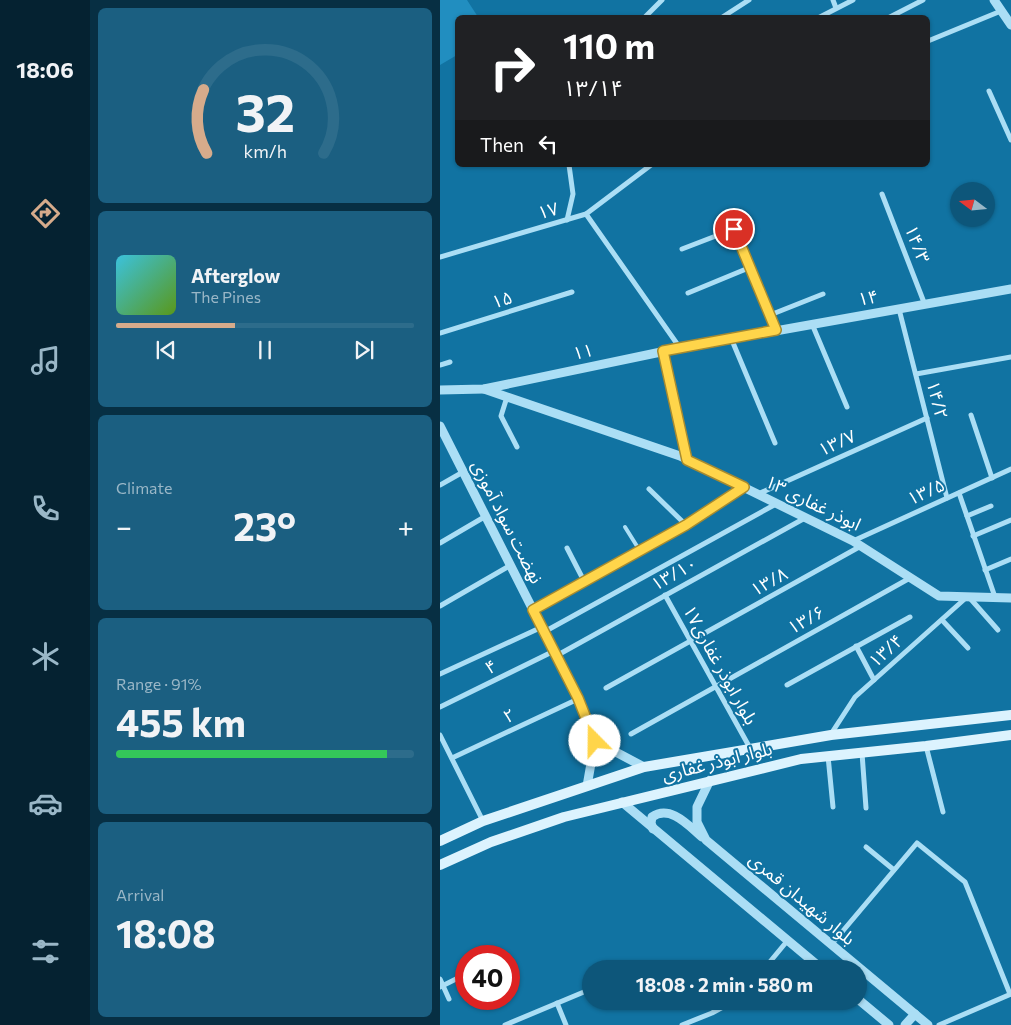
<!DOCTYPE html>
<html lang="en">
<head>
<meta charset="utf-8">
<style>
  :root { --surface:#0d567a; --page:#1b5f81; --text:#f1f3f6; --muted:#9ab7c7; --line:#2d6c8b; --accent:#d6ab8b }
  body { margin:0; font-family:Commissioner,"Noto Sans Arabic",sans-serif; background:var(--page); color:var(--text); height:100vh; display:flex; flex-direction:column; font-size:19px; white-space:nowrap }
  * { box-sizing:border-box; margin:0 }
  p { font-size:16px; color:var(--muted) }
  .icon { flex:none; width:28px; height:28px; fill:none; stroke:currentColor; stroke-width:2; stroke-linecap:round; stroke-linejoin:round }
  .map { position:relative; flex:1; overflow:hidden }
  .side { display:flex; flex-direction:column; gap:8px; padding:8px; background:#072f43; width:350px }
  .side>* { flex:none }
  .banner { position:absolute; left:15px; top:15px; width:475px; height:152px; border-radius:8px; box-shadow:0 1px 4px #0004; background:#202124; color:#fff; overflow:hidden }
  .needle { width:32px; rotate:286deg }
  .tools { position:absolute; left:510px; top:182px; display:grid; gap:10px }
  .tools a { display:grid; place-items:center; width:45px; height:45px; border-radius:50%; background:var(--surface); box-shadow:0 1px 4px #0004; font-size:25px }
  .speed { position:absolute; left:15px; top:945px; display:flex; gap:10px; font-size:25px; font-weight:700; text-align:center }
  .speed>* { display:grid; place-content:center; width:65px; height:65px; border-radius:50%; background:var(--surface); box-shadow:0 1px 4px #0004; line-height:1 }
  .speed .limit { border:8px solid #d22; background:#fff; color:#111 }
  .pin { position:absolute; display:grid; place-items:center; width:42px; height:42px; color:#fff; margin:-21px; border:2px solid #fff; border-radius:50%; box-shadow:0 1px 5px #0007 }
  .me { position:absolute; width:55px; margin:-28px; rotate:338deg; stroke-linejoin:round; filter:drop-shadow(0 0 4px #0008) }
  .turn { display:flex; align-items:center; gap:18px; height:105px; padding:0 25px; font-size:22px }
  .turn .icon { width:65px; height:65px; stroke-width:2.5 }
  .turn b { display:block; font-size:35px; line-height:42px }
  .then { display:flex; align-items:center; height:48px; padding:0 25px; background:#0003; gap:10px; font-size:19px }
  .big { font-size:38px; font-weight:700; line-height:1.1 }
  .side .widget { flex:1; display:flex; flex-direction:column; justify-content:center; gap:8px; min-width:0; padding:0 18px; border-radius:8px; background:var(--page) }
  .side .dial { align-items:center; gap:0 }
  .dial svg { height:130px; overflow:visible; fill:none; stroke:var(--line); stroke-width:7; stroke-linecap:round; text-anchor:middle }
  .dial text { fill:var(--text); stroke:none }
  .song { display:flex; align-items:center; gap:15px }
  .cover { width:60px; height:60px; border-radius:8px; background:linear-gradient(135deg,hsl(190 70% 55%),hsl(90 70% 35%)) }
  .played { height:5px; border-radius:2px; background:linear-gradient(90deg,var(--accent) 40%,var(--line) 40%) }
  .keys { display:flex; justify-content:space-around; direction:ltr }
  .heat { display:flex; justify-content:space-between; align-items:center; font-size:28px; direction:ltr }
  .charge { height:8px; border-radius:4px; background:linear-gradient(90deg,#34c759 91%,var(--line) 0) }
  .trip { position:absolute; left:142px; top:960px; width:285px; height:50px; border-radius:25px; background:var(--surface); box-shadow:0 1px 4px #0004; font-weight:700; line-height:50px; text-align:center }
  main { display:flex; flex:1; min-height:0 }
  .tab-bar { display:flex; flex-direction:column; width:90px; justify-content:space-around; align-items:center; background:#052231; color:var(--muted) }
  .tab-bar .icon { width:35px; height:35px }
  .tab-bar .current { color:var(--accent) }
  .tab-bar b { font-size:22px; color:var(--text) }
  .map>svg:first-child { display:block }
  .green { fill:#218ec0 }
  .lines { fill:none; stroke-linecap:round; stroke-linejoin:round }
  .service { stroke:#abdef5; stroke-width:4 }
  .minor { stroke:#abdef5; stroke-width:5 }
  .tertiary { stroke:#abdef5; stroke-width:9 }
  .secondary { stroke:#dcf3fe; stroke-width:10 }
  .route-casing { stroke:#a68a30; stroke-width:12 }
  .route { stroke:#ffd54a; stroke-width:9 }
  .labels { text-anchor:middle; stroke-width:4; stroke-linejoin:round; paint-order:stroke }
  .street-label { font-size:18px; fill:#fff; stroke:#1173a2 }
</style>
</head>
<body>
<main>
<nav class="tab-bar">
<b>18:06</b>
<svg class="icon current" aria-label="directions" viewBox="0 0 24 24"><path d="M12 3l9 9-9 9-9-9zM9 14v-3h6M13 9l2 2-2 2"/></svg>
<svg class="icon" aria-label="music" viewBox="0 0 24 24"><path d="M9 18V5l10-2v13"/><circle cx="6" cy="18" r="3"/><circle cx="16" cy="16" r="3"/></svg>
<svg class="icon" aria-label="phone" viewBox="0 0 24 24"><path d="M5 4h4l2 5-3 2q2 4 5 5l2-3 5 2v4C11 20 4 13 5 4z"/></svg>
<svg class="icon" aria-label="climate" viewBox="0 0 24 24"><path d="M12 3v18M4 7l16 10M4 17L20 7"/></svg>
<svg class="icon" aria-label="car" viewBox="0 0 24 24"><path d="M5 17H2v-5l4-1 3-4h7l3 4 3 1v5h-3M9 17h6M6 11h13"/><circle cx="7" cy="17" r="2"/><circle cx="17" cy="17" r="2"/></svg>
<svg class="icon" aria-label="filters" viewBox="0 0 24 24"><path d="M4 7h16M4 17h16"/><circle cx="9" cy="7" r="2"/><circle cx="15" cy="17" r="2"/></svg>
</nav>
<section class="side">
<div class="widget dial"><svg viewBox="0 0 100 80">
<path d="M14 69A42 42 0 1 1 86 69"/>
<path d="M14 69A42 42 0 0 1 12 30" stroke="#d6ab8b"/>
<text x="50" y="56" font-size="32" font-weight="700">32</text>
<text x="50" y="72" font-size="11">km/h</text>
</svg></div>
<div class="widget">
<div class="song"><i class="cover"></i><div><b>Afterglow</b><p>The Pines</p></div></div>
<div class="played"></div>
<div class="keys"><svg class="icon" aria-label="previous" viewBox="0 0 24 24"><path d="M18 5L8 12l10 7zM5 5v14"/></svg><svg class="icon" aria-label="pause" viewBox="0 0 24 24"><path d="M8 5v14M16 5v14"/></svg><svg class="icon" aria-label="next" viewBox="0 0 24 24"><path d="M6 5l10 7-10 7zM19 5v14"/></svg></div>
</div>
<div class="widget"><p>Climate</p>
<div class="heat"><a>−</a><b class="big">23°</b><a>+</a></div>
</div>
<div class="widget"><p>Range · 91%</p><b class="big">455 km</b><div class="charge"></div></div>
<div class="widget"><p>Arrival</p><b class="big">18:08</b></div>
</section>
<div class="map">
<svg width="571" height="1025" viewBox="0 0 571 1025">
  <rect width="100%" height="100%" fill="#1173a2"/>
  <!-- green -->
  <polygon class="green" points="0,0 27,0 38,17 18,18 17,55 0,65"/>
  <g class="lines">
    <!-- service -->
    <polyline class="service" points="185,527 200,551"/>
    <!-- minor -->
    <g class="minor">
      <polyline points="393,0 396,8"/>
      <polyline points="204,18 222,0"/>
      <polyline points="281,18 309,0"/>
      <polyline points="378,18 413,0"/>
      <polyline points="448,18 483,0"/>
      <polyline points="488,41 561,11"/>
      <polyline points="549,91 571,140"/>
      <polyline points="442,194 485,305"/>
      <polyline points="146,214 240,348"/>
      <polyline points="127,220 133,194 129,165"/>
      <polyline points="242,249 294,229 337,331"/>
      <polyline points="0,257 146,214 211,165"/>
      <polyline points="248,293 311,267"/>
      <polyline points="459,309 507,498"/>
      <polyline points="330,315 383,294"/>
      <polyline points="372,324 407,407"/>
      <polyline points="0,333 132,292"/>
      <polyline points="291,338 335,443"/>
      <polyline points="223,351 247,460"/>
      <polyline points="0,365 10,362"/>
      <polyline points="476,374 571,357"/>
      <polyline points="67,397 61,416 77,447"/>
      <polyline points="531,415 552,478"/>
      <polyline points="0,485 23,472"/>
      <polyline points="209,489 246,525"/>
      <polyline points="519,493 555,597"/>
      <polyline points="318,494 487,418"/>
      <polyline points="527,516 551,506"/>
      <polyline points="533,536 571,520"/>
      <polyline points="413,541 571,469"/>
      <polyline points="0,543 46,516"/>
      <polyline points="127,548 144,581"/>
      <polyline points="545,570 571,559"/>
      <polyline points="225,595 310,748"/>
      <polyline points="0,606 71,565"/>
      <polyline points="93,610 246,525 304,487"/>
      <polyline points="502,620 528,648"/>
      <polyline points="104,632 336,504"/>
      <polyline points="416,646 434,680"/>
      <polyline points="116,656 365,518"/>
      <polyline points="0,674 102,627"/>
      <polyline points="347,685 470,617"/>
      <polyline points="166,688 421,546"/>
      <polyline points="0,707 114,651"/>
      <polyline points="191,734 470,578"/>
      <polyline points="391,734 415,697 528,596 558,630"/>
      <polyline points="0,735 43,821"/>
      <polyline points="486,746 503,812"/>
      <polyline points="422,753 426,808"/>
      <polyline points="388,756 393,807"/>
      <polyline points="12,758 138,699"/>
      <polyline points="426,847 454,870"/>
      <polyline points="391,945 477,843 525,882 570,994"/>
      <polyline points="324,969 348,940"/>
      <polyline points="0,979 9,999"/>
      <polyline points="0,987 26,974"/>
      <polyline points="117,1003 126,1025"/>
      <polyline points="65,1025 151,989"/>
      <polyline points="242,1025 272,1013 294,1001"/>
      <polyline points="499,1025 571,994"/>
    </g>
    <!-- tertiary -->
    <g class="tertiary">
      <polyline points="554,0 571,25"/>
      <polyline points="44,389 240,456 413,541 499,596 571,598"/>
      <polyline points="0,390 44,389 240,348 571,289"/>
      <polyline points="0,426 138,699 155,741"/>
      <polyline points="155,741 204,767"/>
      <polyline points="270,780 257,807 257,822 266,840 488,1025"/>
      <polyline points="147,786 155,741"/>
      <polyline points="182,802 382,969"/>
      <path d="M213,829L211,823L212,817C230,804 249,826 262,837"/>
      <polyline points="419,1000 449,1025"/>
      <polyline points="465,1025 475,1014"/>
    </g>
    <!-- secondary -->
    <g class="secondary">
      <polyline points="0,841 43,821 204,767 391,735 571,715"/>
      <polyline points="0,865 51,842 124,817 361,759 486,746 571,735"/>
    </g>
  </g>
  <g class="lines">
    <defs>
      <polyline id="route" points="155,741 138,698 93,610 246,525 304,487 247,460 223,351 336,330 294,229"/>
    </defs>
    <!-- route casing -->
    <use href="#route" class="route-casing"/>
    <!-- route -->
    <use href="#route" class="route"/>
  </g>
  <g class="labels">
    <!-- street labels -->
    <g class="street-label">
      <text transform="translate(108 211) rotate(-16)" y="6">۱۷</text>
      <text transform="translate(477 244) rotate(69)" y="6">۱۴/۳</text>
      <text transform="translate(428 298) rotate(-10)" y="6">۱۴</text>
      <text transform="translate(62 300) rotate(-17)" y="6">۱۵</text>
      <text transform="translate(143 352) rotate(-12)" y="6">۱۱</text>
      <text transform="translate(497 400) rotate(76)" y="6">۱۴/۲</text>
      <text transform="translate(397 443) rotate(-24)" y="6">۱۳/۷</text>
      <text transform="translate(486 492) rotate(-24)" y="6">۱۳/۵</text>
      <text transform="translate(373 503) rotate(26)" y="6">۱۳ ابوذر غفاری</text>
      <text transform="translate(67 522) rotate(63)" y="6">نهضت سواد آموزی</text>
      <text transform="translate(234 574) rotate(-29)" y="6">۱۳/۱۰</text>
      <text transform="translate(329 582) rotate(-29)" y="6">۱۳/۸</text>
      <text transform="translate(366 620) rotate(-29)" y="6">۱۳/۶</text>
      <text transform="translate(446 651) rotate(-42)" y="6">۱۳/۴</text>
      <text transform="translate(280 665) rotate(61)" y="6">بلوار ابوذر غفاری۱۷</text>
      <text transform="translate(51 667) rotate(-26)" y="6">۴</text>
      <text transform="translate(69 716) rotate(-25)" y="6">۲</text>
      <text transform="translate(277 762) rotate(-14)" y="6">بلوار ابوذر غفاری</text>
      <text transform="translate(362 899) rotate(40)" y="6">بلوار شهیدان قمری</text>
    </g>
  </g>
</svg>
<div class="tools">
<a><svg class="needle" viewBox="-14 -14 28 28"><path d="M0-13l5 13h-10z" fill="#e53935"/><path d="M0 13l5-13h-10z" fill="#9ab7c7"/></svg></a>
</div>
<div class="speed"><div class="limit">40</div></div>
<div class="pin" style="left:294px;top:229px;background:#d93025"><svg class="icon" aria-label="arrive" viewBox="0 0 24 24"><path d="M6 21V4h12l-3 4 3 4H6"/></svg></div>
<svg class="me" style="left:155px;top:741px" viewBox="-20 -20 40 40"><circle r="19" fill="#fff"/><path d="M0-13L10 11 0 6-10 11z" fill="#ffd54a"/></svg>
<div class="trip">18:08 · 2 min · 580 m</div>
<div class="banner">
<div class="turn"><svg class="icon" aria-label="right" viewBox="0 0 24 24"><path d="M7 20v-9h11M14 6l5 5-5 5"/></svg><div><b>110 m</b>۱۳/۱۴</div></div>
<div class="then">Then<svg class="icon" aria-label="left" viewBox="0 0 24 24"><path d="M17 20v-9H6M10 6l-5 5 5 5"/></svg></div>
</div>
</div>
</main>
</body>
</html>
